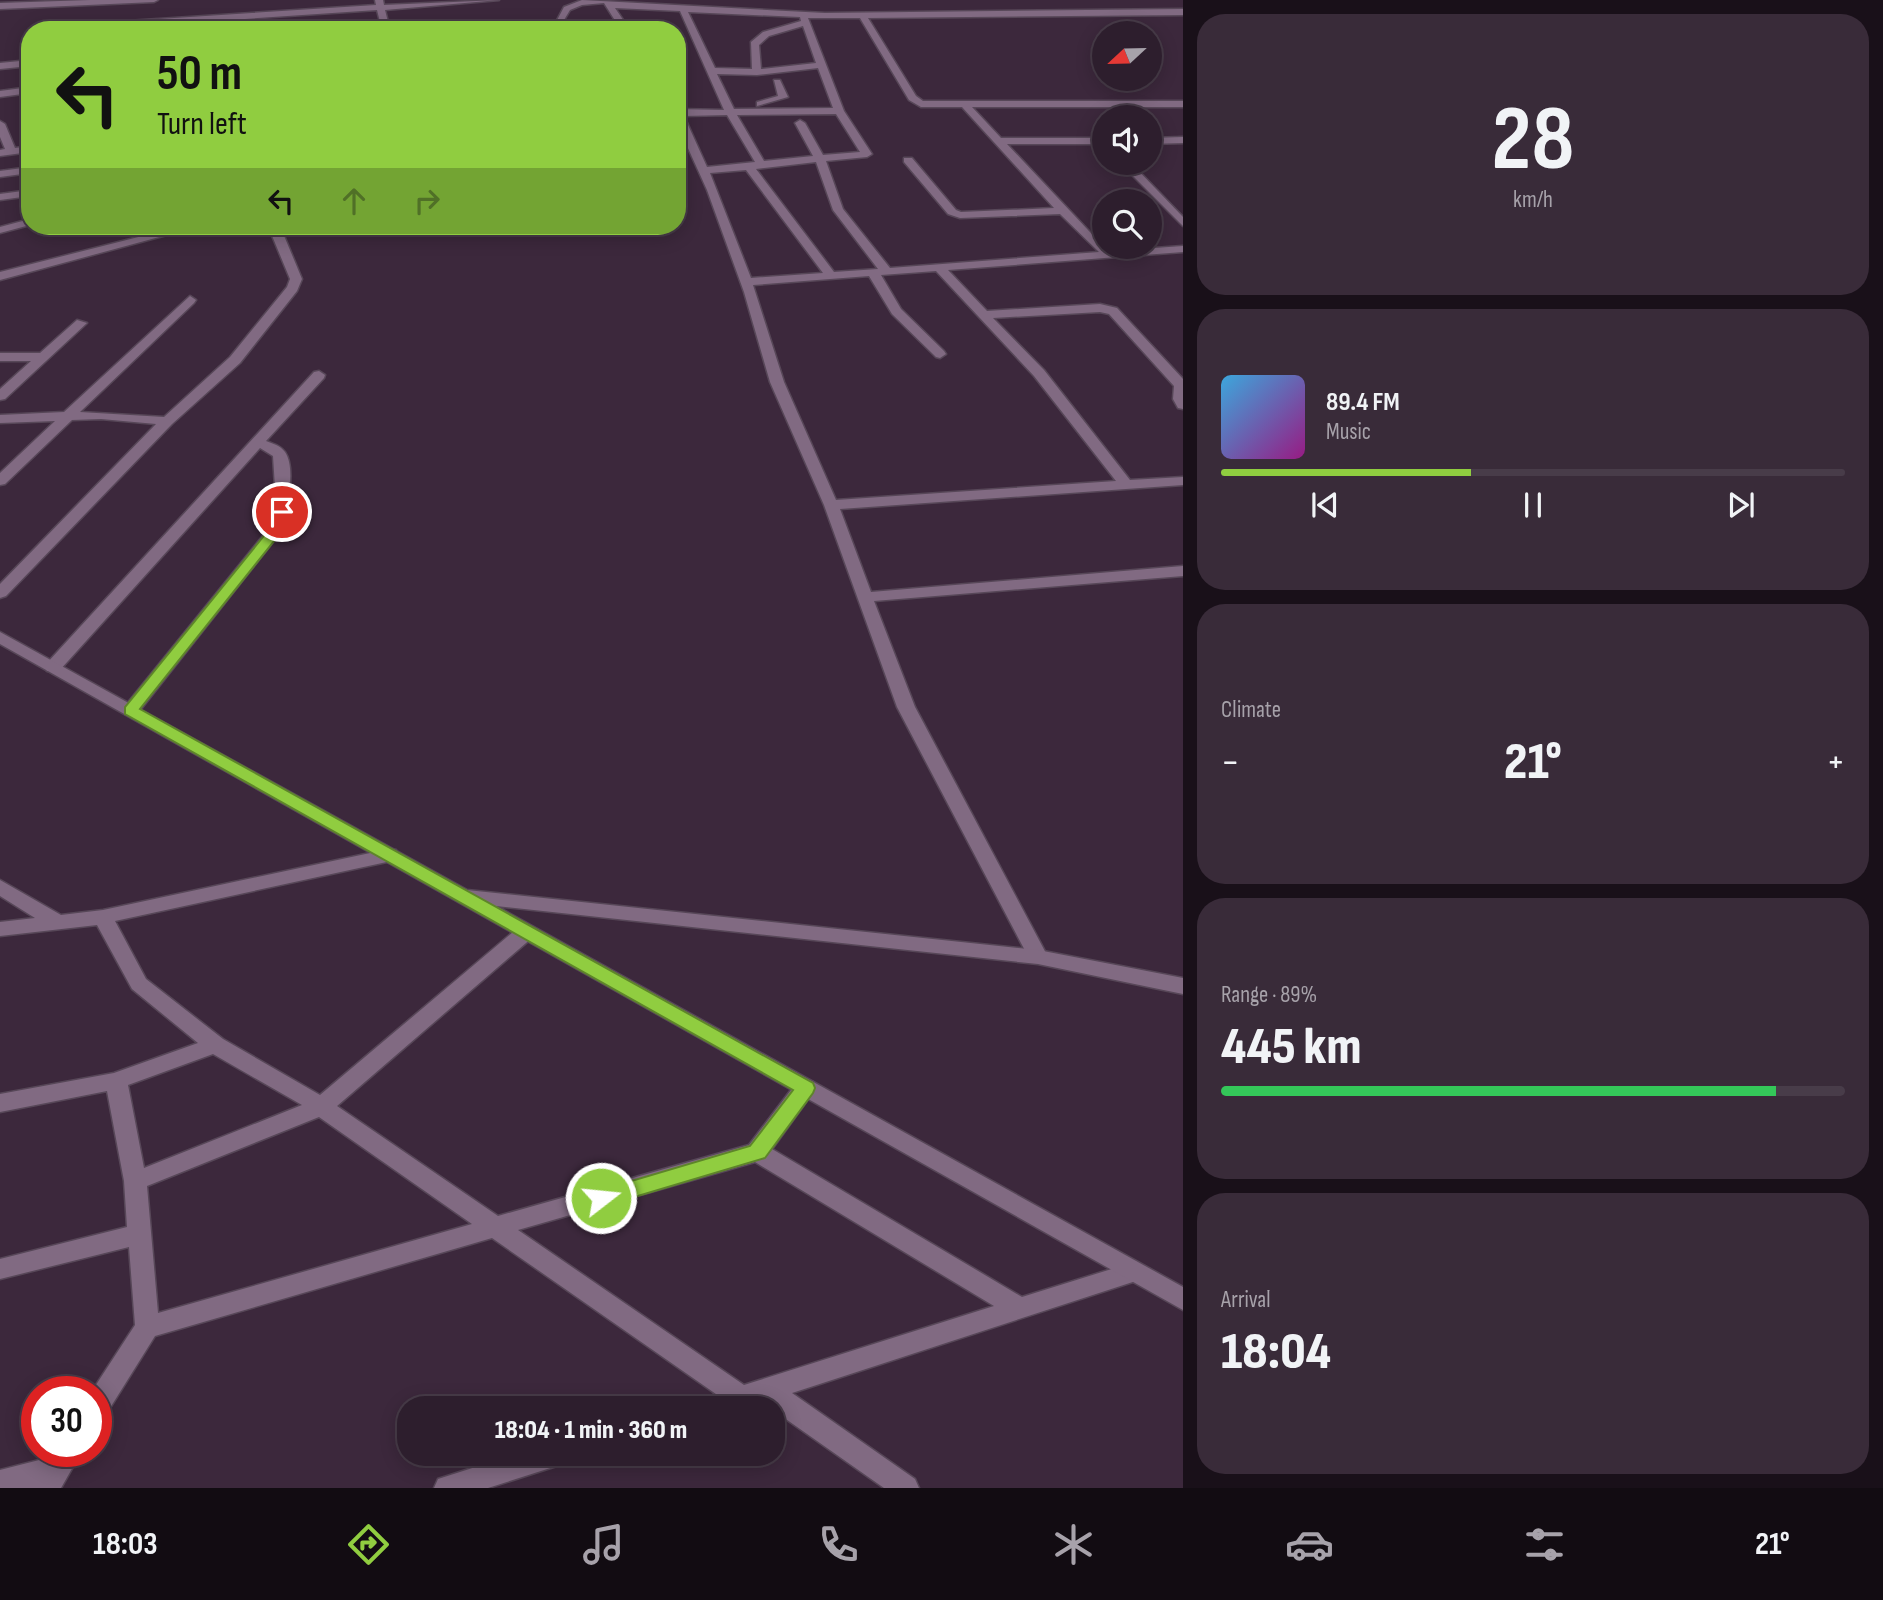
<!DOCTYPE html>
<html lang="en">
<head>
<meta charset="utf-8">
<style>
  :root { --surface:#2d1e2d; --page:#392b39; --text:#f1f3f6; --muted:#a7a2aa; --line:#483c49; --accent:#90cd40 }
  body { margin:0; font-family:"Sofia Sans Condensed",sans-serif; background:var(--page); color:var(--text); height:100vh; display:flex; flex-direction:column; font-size:26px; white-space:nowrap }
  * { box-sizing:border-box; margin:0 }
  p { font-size:23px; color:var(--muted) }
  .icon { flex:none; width:38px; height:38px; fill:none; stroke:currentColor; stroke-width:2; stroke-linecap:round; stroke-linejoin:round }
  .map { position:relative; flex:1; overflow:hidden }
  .panel { display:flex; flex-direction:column; gap:14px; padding:14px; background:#191019; width:700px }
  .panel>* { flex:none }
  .top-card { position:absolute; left:21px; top:21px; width:665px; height:214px; border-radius:28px; box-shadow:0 4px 18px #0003,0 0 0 2px var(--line); background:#90cd40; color:#111; overflow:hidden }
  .needle { width:46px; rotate:248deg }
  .tools { position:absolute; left:1092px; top:21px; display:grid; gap:14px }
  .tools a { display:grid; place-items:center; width:70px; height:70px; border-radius:50%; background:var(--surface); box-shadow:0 4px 18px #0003,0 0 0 2px var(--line); font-size:35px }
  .speed { position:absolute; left:21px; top:1376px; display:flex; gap:14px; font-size:35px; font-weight:700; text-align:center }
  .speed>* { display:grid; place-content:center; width:91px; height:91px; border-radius:50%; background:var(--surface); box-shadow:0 4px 18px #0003,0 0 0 2px var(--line); line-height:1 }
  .speed .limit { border:10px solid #d22; background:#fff; color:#111 }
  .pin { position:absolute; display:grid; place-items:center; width:60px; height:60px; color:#fff; margin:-30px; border:4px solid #fff; border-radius:50%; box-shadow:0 2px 7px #0007 }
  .me { position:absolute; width:77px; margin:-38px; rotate:74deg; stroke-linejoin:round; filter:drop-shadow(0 0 5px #0008) }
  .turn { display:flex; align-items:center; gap:24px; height:147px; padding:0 21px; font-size:32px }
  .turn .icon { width:91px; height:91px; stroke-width:2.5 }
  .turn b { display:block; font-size:49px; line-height:60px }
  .lanes { display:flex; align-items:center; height:66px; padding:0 21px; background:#0003; justify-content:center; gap:35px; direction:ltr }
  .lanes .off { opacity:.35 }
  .big { font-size:52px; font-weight:800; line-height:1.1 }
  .panel .card { flex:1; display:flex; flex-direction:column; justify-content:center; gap:10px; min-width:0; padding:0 24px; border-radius:28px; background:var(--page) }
  .panel .dial { align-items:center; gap:0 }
  .dial b { font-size:91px; line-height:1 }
  .song { display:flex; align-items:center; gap:21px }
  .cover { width:84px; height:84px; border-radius:10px; background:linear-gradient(135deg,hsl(200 70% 55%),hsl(310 70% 35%)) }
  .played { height:7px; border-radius:4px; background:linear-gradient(90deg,var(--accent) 40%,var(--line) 40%) }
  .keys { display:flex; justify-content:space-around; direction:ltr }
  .heat { display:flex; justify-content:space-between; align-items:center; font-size:38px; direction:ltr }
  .charge { height:10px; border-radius:5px; background:linear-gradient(90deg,#34c759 89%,var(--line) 0) }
  .trip { position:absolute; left:397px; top:1396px; width:388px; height:70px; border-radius:28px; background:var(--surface); box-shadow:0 4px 18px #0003,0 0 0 2px var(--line); font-weight:800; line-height:70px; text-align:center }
  .tab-bar { display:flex; height:112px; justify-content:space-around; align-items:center; background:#120c12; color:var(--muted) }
  .tab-bar .icon { width:49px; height:49px }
  .tab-bar .current { color:var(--accent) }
  .tab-bar b { font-size:32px; color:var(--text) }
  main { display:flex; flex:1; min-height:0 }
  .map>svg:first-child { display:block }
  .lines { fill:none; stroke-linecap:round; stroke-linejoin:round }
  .street-casing { stroke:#574758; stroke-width:3 }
  .secondary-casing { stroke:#574758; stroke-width:3 }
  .street { fill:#816a82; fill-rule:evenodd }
  .secondary { fill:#816a82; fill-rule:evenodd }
  .route { fill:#90cd40; stroke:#5e852a; stroke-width:2 }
</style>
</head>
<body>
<main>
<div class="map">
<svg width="1183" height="1488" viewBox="0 0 1183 1488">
  <rect width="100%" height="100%" fill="#3c283c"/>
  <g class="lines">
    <defs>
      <g id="street">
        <polygon points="90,0 158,0 154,2 0,9 0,3"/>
        <polygon points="375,0 383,0 384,5 499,0 385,10 390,30 382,30 377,10 112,28 108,25 112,22 376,5"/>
        <path d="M582,0L825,13L1183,9V15L868,18L916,96L923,101H1183V107H972L1001,138H1104V144H1007L1104,247L1111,251L1183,246V252L948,270L987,311L1100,304L1117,308L1183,379V409L1178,408L1173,399L1174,386L1109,314L1100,312L993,318L1044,370L1130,480L1183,477V485L840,509L871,592L1183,566V576L874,601L915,707L1048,957L1045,962H1031L897,707L824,505L770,382L744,292L707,190L677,124V109L724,110L680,11L615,8L630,30H621L604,3L582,5L570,10L564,20L563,30H491L555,24L564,7ZM688,12L800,17L801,21L763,32L751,42L752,69L715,68ZM808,18H860L909,100L921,107H962L1054,208L961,212L956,210L912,158H904V162L948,214L960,218L1060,214L1099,252L890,268L843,209L826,161L867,157L872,154L844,111ZM803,26L816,63L761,69L759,45L769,36ZM818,68L833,108L734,109L717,74L757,75ZM836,114L860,152L823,155L805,123L800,120L795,123L813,156L764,161L737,115ZM727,115L755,162L707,167L684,116ZM816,162L833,210L878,269L834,272L756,169ZM746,170L823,273L751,278L710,173ZM936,271L1034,376L1116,481L836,500L784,382L753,285L869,276L892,314L936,357L940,358L946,354L944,351L901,309L881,275Z"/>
        <polygon points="30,60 30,66 0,69 0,63"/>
        <polygon points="774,80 780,80 788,97 757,106 757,102 778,96"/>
        <polygon points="30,87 30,93 0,97 0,91"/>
        <polygon points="0,121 5,124 15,148 30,146 30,152 0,156 0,150 5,149 0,137"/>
        <polygon points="1183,137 1183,143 1150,144 1150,138"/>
        <polygon points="1120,163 1131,163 1183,217 1183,226"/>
        <polygon points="30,167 30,173 0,177 0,171"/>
        <polygon points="30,190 30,196 0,200 0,194"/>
        <polygon points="30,219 30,225 0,233 0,227"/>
        <polygon points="182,226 200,226 0,280 0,272"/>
        <polygon points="268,226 280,226 302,279 297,291 240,363 172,424 6,596 0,598 0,584 156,424 101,419 72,420 5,484 0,485 0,473 55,421 0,423 0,415 64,412 190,296 196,300 194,303 80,412 164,417 230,357 287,287 290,279"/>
        <polygon points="77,320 87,323 5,399 0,400 0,389 31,361 0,361 0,353 40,353"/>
        <path d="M319,371L325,375L324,378L266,441C273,444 280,445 285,452C297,469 286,515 280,533L137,714H125L122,710L266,532L276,503L273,456L260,448L59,671H47L45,667L47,663L314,372Z"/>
        <path d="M389,849L396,850L398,855L396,860L115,921L146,979L223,1039L320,1095L519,927H533L536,932L533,937L337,1106L498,1216L749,1145L797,1082L805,1079L813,1082L816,1088L772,1149L1022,1297L1134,1262L1142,1265L1146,1272L1142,1279L792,1393L915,1479L919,1488H884L763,1403L745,1409H693L697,1401L716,1394L492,1238L155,1336L105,1416L96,1420V1391H92L135,1325L129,1247L0,1279V1259L127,1227L124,1181L107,1091L0,1112V1094L114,1073L198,1043L132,989L97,925L0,936V922L35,918L0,896V880L61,915L103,910ZM213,1054L302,1105L144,1168L128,1085ZM319,1117L472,1224L158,1313L147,1186ZM755,1162L994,1306L744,1385L518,1230Z"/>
        <polygon points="54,1451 82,1451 61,1488 0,1488 0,1470 51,1457"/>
        <polygon points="516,1454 570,1454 566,1463 488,1488 434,1488 438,1479"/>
      </g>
      <polygon id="secondary" points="0,632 467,890 1038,950 1183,978 1183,994 1038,964 496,906 1183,1287 1183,1310 0,644"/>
    </defs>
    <!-- street casing -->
    <use href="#street" class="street-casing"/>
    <!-- secondary casing -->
    <use href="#secondary" class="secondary-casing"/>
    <!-- street -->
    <use href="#street" class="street"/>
    <!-- secondary -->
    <use href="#secondary" class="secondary"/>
  </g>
  <!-- route -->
  <polygon class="route" points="282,508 289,512 278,536 140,709 813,1083 815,1088 813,1093 765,1158 601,1207 594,1204 591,1198 594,1192 750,1146 793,1090 125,714 125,707 267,532 277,509"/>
</svg>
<div class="tools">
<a><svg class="needle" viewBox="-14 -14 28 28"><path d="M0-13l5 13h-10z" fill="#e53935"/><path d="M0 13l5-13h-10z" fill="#a7a2aa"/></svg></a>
<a><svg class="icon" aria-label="sound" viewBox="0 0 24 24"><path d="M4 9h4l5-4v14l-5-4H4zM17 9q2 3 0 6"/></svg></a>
<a><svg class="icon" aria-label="search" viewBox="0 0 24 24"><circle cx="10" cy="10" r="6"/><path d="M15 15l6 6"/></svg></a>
</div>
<div class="speed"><div class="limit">30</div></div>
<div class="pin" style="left:282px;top:512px;background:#d93025"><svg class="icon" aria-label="arrive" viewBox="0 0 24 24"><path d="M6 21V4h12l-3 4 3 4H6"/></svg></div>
<svg class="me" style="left:601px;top:1198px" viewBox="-20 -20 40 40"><circle r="17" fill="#90cd40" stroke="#fff" stroke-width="3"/><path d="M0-11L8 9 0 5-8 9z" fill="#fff"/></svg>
<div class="trip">18:04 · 1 min · 360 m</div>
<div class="top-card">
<div class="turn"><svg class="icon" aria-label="left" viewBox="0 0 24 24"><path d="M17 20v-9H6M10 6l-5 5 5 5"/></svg><div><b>50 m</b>Turn left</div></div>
<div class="lanes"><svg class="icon" aria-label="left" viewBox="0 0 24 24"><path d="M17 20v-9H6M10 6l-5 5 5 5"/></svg><svg class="icon off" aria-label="ahead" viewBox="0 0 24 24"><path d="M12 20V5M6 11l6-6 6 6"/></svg><svg class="icon off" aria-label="right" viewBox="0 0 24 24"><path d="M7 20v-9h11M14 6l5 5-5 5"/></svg></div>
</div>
</div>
<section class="panel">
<div class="card dial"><b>28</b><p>km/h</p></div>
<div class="card">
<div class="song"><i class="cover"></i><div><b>89.4 FM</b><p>Music</p></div></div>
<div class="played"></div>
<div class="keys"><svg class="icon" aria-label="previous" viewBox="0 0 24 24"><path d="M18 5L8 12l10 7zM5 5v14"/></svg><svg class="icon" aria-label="pause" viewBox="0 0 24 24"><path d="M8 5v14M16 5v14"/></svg><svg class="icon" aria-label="next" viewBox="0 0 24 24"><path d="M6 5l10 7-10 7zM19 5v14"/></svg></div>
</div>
<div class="card"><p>Climate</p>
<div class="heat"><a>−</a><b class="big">21°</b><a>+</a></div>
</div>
<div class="card"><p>Range · 89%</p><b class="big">445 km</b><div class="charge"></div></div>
<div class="card"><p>Arrival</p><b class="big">18:04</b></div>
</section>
</main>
<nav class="tab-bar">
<b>18:03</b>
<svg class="icon current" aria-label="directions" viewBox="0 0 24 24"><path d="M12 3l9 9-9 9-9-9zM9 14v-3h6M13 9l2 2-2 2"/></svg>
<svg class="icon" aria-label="music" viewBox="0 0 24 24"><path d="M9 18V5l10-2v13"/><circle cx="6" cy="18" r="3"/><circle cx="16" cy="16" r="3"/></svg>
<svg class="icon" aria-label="phone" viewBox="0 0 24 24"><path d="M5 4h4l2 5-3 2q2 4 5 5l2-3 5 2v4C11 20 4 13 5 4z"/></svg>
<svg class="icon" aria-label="climate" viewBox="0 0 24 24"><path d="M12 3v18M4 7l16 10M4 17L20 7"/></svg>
<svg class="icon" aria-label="car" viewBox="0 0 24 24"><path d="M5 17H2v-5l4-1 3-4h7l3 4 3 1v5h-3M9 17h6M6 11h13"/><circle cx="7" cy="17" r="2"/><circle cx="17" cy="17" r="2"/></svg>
<svg class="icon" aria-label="filters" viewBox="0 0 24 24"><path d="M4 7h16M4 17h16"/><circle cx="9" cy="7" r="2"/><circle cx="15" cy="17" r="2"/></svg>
<b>21°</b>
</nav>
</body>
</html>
